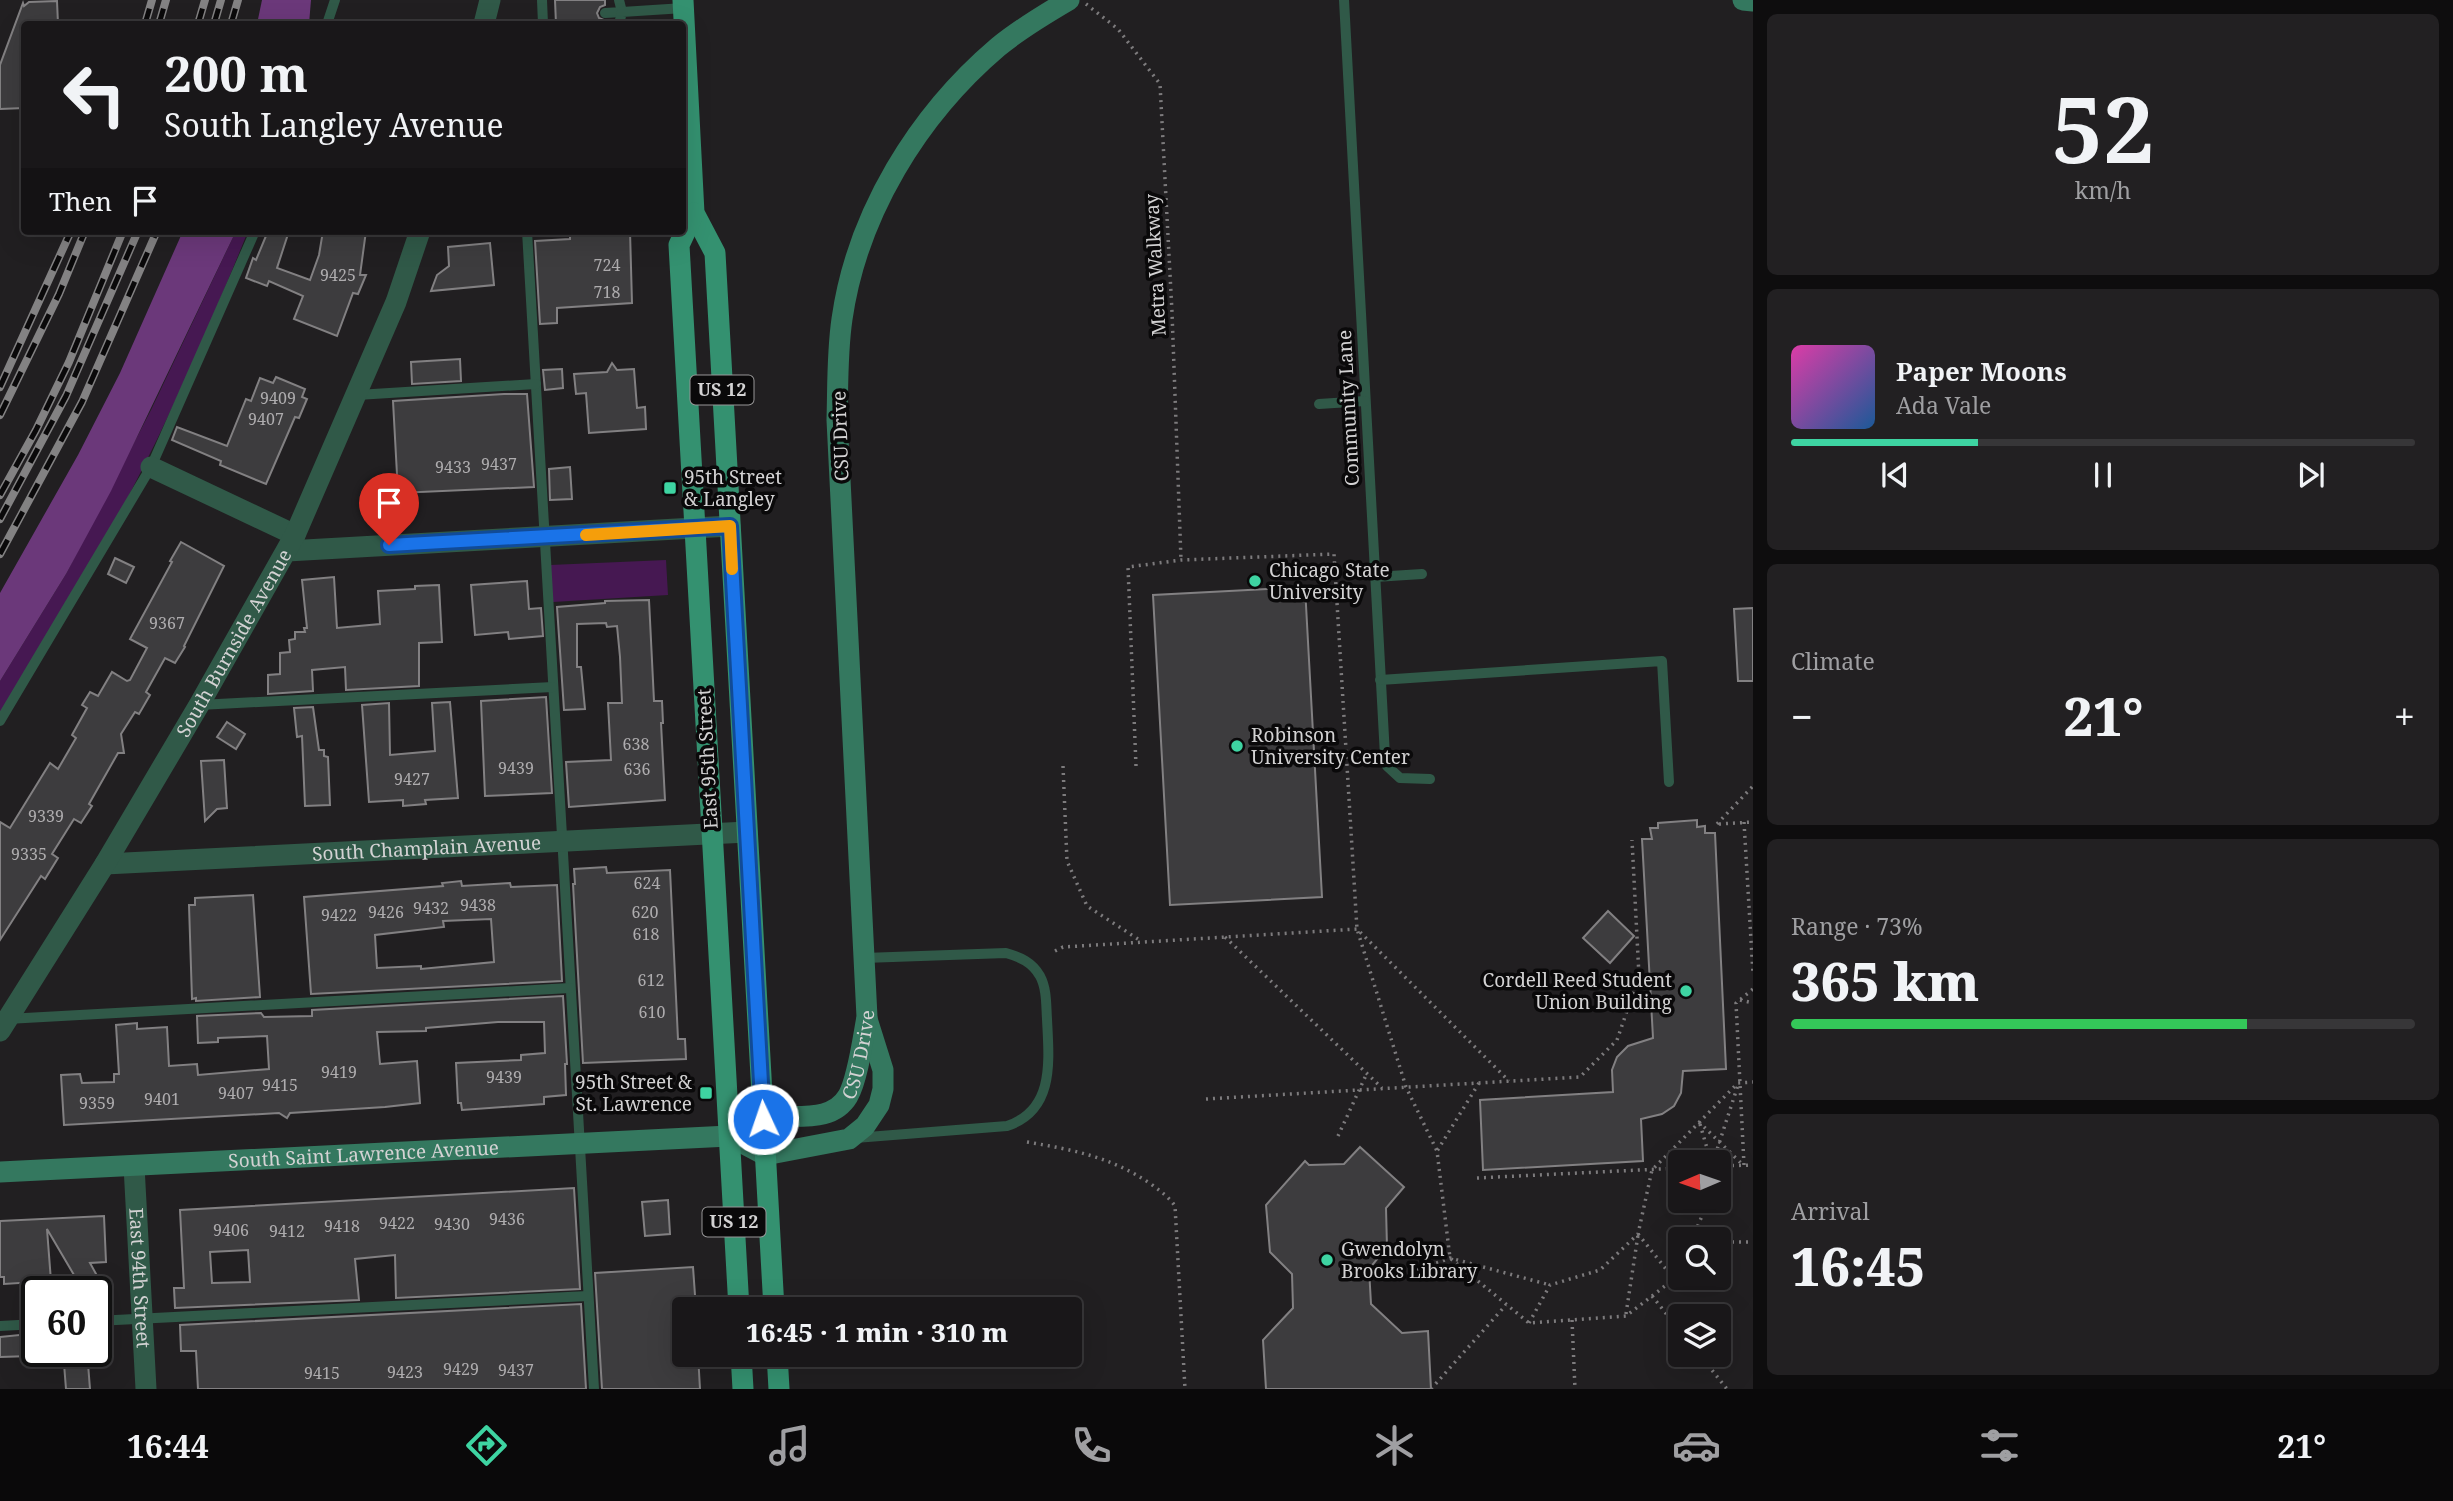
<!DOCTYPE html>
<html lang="en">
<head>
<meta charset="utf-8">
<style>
  :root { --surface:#191719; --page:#222022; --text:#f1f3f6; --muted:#9f9fa2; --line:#373638; --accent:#3ed4a2 }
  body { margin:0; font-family:"Noto Serif",serif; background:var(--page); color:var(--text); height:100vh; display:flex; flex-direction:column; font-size:26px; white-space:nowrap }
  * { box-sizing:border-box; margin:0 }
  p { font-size:23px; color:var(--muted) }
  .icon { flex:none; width:38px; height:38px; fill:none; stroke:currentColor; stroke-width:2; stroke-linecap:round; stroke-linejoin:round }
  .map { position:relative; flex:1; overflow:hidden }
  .side { display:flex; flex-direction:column; gap:14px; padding:14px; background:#0e0d0e; width:700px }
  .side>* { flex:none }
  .top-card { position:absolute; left:21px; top:21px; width:665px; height:214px; border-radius:7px; box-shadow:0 7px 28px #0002,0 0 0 2px var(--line); background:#191719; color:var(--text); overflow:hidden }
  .needle { width:46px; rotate:268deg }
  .controls { position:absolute; left:1668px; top:1150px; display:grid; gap:14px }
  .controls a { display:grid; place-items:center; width:63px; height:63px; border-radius:7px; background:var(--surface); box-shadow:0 7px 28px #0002,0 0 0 2px var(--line); font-size:35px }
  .speed { position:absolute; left:21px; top:1276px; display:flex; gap:14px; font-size:35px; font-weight:700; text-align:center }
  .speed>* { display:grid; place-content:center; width:91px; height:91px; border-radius:50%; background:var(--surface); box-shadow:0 7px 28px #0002,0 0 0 2px var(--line); line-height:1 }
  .speed .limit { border:4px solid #111; border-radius:10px; background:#fff; color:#111 }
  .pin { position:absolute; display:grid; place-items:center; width:60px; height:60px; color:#fff; margin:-72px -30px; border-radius:50% 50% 50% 0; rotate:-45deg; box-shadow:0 0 7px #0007 }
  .pin .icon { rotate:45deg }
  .me { position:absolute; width:77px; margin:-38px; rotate:357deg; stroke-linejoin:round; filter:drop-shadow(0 0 5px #0008) }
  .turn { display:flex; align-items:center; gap:24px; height:147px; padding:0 28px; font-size:32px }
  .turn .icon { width:91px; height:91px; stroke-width:2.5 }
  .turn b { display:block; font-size:49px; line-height:60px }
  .then { display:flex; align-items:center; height:66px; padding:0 28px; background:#0003; gap:14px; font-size:26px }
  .big { font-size:52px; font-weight:800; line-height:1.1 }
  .side .card { flex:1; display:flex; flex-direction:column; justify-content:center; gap:10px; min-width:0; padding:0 24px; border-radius:10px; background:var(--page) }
  .side .dial { align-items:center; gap:0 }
  .dial b { font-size:91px; line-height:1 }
  .song { display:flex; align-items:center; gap:21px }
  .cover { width:84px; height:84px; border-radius:10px; background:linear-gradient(135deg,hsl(320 70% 55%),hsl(210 70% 35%)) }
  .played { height:7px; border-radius:4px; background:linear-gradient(90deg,var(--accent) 30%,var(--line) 30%) }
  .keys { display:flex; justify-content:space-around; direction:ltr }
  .heat { display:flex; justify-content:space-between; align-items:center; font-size:38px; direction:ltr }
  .charge { height:10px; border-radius:5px; background:linear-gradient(90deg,#34c759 73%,var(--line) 0) }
  .trip { position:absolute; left:672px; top:1297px; width:410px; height:70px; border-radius:7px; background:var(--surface); box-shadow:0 7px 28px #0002,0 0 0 2px var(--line); font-weight:800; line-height:70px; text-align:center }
  .menu { display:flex; height:112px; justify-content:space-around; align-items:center; background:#0a090a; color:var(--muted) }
  .menu .icon { width:49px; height:49px }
  .menu .on { color:var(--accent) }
  .menu b { font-size:32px; color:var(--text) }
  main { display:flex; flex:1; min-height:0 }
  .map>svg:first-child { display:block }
  .green { fill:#461852 }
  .forest { fill:#6b387a }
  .building { fill:#3d3c3e; stroke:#828082; stroke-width:2; fill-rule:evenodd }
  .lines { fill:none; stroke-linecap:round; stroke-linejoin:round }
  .path { stroke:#7d7b7d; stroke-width:3.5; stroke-dasharray:2 5; stroke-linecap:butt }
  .lane { stroke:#305948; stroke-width:10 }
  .street { stroke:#305948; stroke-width:21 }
  .secondary { stroke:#34785f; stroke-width:21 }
  .primary { stroke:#349170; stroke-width:21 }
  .rail-casing { stroke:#838283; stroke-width:8 }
  .rail { stroke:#0a090a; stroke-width:5; stroke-dasharray:16; stroke-linecap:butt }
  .route-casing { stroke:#114b97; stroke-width:18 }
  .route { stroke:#1a73e8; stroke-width:12 }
  .slow { stroke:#f59e0b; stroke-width:12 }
  .poi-dot { fill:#3ed4a2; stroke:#0a090a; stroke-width:2.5 }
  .labels { text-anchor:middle; stroke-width:7; stroke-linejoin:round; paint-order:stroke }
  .number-label { font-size:16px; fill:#aeacae }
  .shield { fill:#0a090a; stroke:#979697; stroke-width:2 }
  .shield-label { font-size:18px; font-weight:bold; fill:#d3d2d3 }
  .street-label { font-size:19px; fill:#d3d2d3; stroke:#0a090a }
  .poi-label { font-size:19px; fill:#d3d2d3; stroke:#0a090a; text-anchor:start }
</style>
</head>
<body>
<main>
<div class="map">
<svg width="1753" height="1389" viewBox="0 0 1753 1389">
  <rect width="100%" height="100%" fill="#211f21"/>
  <!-- green -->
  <g class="green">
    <path d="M236,231H248C212,321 173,411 128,497C88,572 42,644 0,717V681L66,574L151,410Z"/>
    <polygon points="666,560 668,595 553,602 550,565"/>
  </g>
  <!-- forest -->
  <g class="forest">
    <polygon points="262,0 311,0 309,24 257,24"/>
    <polygon points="183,231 236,231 111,491 66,574 0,681 0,593 78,455 120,373"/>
  </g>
  <!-- building -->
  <g class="building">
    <polygon points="555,0 605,0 605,5 600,7 597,13 599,18 606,21 606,24 556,24"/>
    <polygon points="57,1 58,24 24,24 24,108 0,109 0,65 23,3 24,6 29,2"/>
    <polygon points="268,231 289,231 277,268 310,280 319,255 323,231 366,231 360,275 366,275 358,294 353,293 337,336 294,319 303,296 269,281 267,286 246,278 253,258 256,260"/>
    <polygon points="630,231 632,303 557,308 557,323 540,324 535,241 570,239 570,234"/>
    <polygon points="490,243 494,285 431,291 437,275 449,266 448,247"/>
    <polygon points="460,359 461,381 412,384 411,362"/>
    <polygon points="612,363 617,370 634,369 637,408 645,407 646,429 589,433 586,393 576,394 574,374 607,372"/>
    <polygon points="562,369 563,388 545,390 543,370"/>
    <polygon points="276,377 305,389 302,397 307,399 299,418 295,417 266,484 220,465 221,461 172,440 177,427 227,446 246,399 251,401 260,378 273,383"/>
    <polygon points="504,394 527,394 534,487 398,493 393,401"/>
    <polygon points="570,467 572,499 550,500 549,469"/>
    <polygon points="181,542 224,566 184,646 185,647 175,663 165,658 146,692 150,695 139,714 135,712 121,734 124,753 118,753 89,804 92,806 81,823 74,819 52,854 58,858 45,879 41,876 0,940 0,822 10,828 50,763 58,769 76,738 72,735 87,708 82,705 90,692 98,696 112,672 127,681 130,680 147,648 130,639 172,562 170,561"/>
    <polygon points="115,558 134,567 126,583 108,574"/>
    <polygon points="334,577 337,628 380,624 378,591 415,589 415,586 439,585 442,642 419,643 419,686 346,690 345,667 312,670 313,691 268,694 268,675 280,674 280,653 290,652 289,640 295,639 295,632 305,632 304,628 307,628 302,580"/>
    <polygon points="527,581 529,609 541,608 543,636 509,639 508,632 475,635 471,585"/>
    <polygon points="1305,587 1322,897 1170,905 1153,595"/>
    <polygon points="649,600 654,701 662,701 663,723 661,723 665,800 569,807 566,762 611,760 608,703 622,703 620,657 617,626 607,627 606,623 577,624 577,667 581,667 585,709 564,710 557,607 605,603 605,601"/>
    <polygon points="1753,608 1753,681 1738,681 1734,609"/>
    <polygon points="546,697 552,793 485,796 481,701"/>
    <polygon points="450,702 458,798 425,800 426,804 403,806 403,800 369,802 362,705 389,703 390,755 435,751 432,703"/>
    <polygon points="313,707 319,750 324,750 324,756 328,757 330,805 305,806 302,736 297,737 294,708"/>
    <polygon points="227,722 245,734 236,749 217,737"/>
    <polygon points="224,760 227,808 217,809 205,821 201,761"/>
    <polygon points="1697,820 1697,827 1705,826 1705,833 1715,833 1726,1069 1683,1071 1681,1093 1674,1106 1662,1114 1641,1119 1643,1161 1483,1170 1480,1100 1613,1092 1612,1070 1617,1057 1628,1046 1653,1038 1642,839 1652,839 1650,828 1658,828 1658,823"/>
    <polygon points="606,867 607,873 670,870 678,1039 685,1039 686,1059 583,1063 573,884 575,884 574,869"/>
    <path d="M461,881L462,886L510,883L511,887L557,885L562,981L311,994L304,897L443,886L442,883ZM491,919L494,962L421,969V966L377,968L375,935L444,927L443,921Z"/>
    <polygon points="253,895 260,997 196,1001 196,998 192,999 189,905 195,905 195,898"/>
    <polygon points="1608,911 1634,936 1610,963 1583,938"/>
    <polygon points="563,996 567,1064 565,1064 566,1095 544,1097 544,1104 462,1110 461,1103 458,1103 456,1063 521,1060 521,1055 545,1053 544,1022 498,1022 426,1028 426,1031 377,1032 380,1064 417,1061 420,1103 385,1107 290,1113 287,1118 279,1113 64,1125 61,1075 80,1074 82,1083 114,1082 114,1074 119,1074 116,1025 137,1023 137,1029 167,1027 169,1066 197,1064 198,1075 269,1069 267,1036 218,1038 218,1042 198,1043 197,1016 261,1013 264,1017 312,1016 312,1010"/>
    <polygon points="1360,1147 1404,1187 1386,1208 1387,1247 1369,1269 1371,1304 1402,1333 1428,1331 1431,1389 1266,1389 1263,1340 1293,1308 1292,1274 1270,1252 1266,1205 1305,1161 1309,1165 1344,1164"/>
    <path d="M574,1188L580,1289L396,1298L395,1255L355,1259L359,1300L175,1308L174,1288H184L180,1210ZM248,1250L250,1282L212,1283L210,1252Z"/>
    <polygon points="668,1200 670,1234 645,1236 642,1202"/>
    <polygon points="104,1216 106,1262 90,1263 106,1292 84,1292 47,1229 51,1281 4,1284 4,1277 0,1277 0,1221"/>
    <polygon points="693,1267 696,1309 684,1309 684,1354 698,1354 700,1389 602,1389 595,1273"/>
    <polygon points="581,1304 586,1389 198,1389 196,1351 181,1351 180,1325"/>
    <polygon points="29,1334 30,1356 0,1357 0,1337"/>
    <polygon points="63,1351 87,1351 90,1389 66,1389"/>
  </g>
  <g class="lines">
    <!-- path -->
    <g class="path">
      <polyline points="1086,4 1118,29 1160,84 1172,312 1181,560"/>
      <polyline points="1063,766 1067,861 1087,906 1141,941"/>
      <polyline points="1136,766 1128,567 1181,560 1334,554 1357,929 1406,1087 1437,1151"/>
      <polyline points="1744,822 1753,974"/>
      <polyline points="1717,824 1753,786"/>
      <polyline points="1719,824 1753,822"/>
      <polyline points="1225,937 1382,1088"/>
      <polyline points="1055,951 1063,947 1357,929 1509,1081"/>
      <polyline points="1740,1000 1753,1003"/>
      <polyline points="1479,1083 1437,1151 1450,1258 1529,1323 1626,1316 1674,1279 1680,1266"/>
      <polyline points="1206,1099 1580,1077 1617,1040 1639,976 1632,840"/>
      <polyline points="1699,1122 1742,1164"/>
      <polyline points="1700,1124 1711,1162"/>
      <polyline points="1338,1136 1367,1073"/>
      <path d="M1027,1142C1074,1150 1111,1157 1151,1184C1160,1191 1168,1196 1175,1206L1185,1389"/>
      <polyline points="1713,1162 1738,1085"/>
      <polyline points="1744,1165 1736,1003 1753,989"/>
      <polyline points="1718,1166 1753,1165"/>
      <polyline points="1477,1178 1680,1168"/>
      <polyline points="1638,1234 1674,1279"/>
      <polyline points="1692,1239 1709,1200"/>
      <polyline points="1718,1242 1753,1242"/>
      <polyline points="1397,1278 1450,1258 1550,1285"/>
      <polyline points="1652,1296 1680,1331"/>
      <polyline points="1626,1314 1638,1235"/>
      <polyline points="1572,1320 1575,1389"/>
      <polyline points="1529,1323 1550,1285 1600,1270 1638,1234 1652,1170 1738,1083 1753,1082"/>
      <polyline points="1699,1354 1727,1389"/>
      <polyline points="1431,1389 1506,1305"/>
    </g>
    <!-- lane -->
    <g class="lane">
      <polyline points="542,0 543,24"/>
      <polyline points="1344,0 1385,756 1387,766 1400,778 1430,779"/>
      <polyline points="605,13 622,12 619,0"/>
      <polyline points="327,24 335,0"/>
      <polyline points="619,24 622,12 684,8"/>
      <polyline points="527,231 594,1389"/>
      <polyline points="357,395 536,384"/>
      <polyline points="1319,404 1365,401"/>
      <polyline points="1375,577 1422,574"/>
      <polyline points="1380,680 1662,661 1669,782"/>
      <polyline points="199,705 553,687"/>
      <polyline points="0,721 151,467 255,231"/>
      <polyline points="7,1019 570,988"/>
      <path d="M855,1138L1007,1126C1055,1110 1049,1061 1047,1019C1046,1005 1047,989 1040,976C1032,962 1020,957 1006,953L864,958"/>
      <polyline points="96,1321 588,1296"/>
      <polyline points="0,1326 37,1324"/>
    </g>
    <!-- street -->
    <g class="street">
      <polyline points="484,24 490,0"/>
      <polyline points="151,467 295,535"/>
      <polyline points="287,551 730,526"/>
      <path id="s1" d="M105,864L747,832"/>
      <path id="s2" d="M0,1031L105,864L199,705L295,535L396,302L420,231"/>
      <path id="s3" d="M134,1166L146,1389"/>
    </g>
    <!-- secondary -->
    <g class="secondary">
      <polyline points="1743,0 1753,1"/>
      <polyline points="729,1136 765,1155 849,1139 865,1126 879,1105 883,1089 883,1070 867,1019"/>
      <path id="s4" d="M0,1172L729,1136C739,1131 751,1122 763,1119C790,1112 830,1126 848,1096C858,1078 863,1038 867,1017L837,420C838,386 837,353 842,319C857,214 918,115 998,47C1020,29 1045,14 1069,0"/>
    </g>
    <!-- primary -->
    <g class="primary">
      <polyline points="683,0 694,213 715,253 774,1309"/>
      <polyline points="694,213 679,245 739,1309"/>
      <polyline points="741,1354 743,1389"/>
      <polyline points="777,1354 779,1389"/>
    </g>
    <defs>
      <g id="rail">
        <polyline points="145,24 152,0"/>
        <polyline points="159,24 166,0"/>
        <polyline points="198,24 205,0"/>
        <polyline points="214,24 221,0"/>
        <polyline points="231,24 238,0"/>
        <polyline points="0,387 71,231"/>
        <polyline points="0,415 59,294 85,231"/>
        <polyline points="0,495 36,430 69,362 123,231"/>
        <polyline points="0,519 66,396 138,231"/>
        <polyline points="0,554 82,402 157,231"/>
      </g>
    </defs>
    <!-- rail casing -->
    <use href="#rail" class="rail-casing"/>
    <!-- rail -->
    <use href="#rail" class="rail"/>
  </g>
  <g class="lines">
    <defs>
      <polyline id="route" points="389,545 730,526 763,1119"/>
    </defs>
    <!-- route casing -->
    <use href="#route" class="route-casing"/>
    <!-- route -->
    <use href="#route" class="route"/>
    <!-- slow -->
    <polyline class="slow" points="586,535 730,526 732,569"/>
  </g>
  <!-- markers -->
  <g class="poi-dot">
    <rect x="663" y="481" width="14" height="14" rx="3.5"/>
    <circle cx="1255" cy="581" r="7"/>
    <circle cx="1237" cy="746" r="7"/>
    <circle cx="1686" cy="991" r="7"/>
    <rect x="699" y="1086" width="14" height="14" rx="3.5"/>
    <circle cx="1327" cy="1260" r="7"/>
  </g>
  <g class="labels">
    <!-- number labels -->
    <g class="number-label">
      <text x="607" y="271">724</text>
      <text x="338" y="281">9425</text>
      <text x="607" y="298">718</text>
      <text x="278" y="404">9409</text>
      <text x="266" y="425">9407</text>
      <text x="499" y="470">9437</text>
      <text x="453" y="473">9433</text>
      <text x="167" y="629">9367</text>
      <text x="636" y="750">638</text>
      <text x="516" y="774">9439</text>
      <text x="637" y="775">636</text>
      <text x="412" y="785">9427</text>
      <text x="46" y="822">9339</text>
      <text x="29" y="860">9335</text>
      <text x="647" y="889">624</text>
      <text x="478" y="911">9438</text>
      <text x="431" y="914">9432</text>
      <text x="386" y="918">9426</text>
      <text x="645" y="918">620</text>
      <text x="339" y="921">9422</text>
      <text x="646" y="940">618</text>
      <text x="651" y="986">612</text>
      <text x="652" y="1018">610</text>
      <text x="339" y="1078">9419</text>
      <text x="504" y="1083">9439</text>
      <text x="280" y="1091">9415</text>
      <text x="236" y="1099">9407</text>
      <text x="162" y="1105">9401</text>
      <text x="97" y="1109">9359</text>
      <text x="507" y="1225">9436</text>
      <text x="397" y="1229">9422</text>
      <text x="452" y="1230">9430</text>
      <text x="342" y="1232">9418</text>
      <text x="231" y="1236">9406</text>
      <text x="287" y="1237">9412</text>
      <text x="461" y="1375">9429</text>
      <text x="516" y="1376">9437</text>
      <text x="405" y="1378">9423</text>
      <text x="322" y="1379">9415</text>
    </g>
    <!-- shield labels -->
    <g class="shield">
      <rect x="690.5" y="375.5" width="63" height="29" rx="5"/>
      <rect x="702.5" y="1207.5" width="63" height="29" rx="5"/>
    </g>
    <g class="shield-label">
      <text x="722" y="396">US 12</text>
      <text x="734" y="1228">US 12</text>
    </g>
    <!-- street labels -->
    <g class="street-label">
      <text transform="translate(1155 265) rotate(-93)" y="7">Metra Walkway</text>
      <text transform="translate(1348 408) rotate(-93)" y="7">Community Lane</text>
      <text transform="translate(840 436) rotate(-92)" y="7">CSU Drive</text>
      <text dy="7" stroke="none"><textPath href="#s2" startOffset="453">South Burnside Avenue</textPath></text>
      <text transform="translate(707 759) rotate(-93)" y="7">East 95th Street</text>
      <text dy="7" stroke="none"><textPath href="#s1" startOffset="322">South Champlain Avenue</textPath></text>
      <text dy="7" stroke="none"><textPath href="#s4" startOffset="903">CSU Drive</textPath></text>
      <text dy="7" stroke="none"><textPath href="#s4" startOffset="364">South Saint Lawrence Avenue</textPath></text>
      <text dy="7" stroke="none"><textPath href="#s3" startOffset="112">East 94th Street</textPath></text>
    </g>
    <!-- poi labels -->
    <g class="poi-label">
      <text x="684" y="484">95th Street<tspan x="684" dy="22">&amp; Langley</tspan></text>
      <text x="1269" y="577">Chicago State<tspan x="1269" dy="22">University</tspan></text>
      <text x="1251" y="742">Robinson<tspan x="1251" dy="22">University Center</tspan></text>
      <text x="1672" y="987" text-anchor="end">Cordell Reed Student<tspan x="1672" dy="22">Union Building</tspan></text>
      <text x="692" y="1089" text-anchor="end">95th Street &amp;<tspan x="692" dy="22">St. Lawrence</tspan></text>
      <text x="1341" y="1256">Gwendolyn<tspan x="1341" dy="22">Brooks Library</tspan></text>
    </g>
  </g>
</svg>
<div class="controls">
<a><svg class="needle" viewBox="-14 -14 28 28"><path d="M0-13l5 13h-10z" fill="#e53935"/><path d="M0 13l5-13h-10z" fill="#9f9fa2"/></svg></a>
<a><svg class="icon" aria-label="search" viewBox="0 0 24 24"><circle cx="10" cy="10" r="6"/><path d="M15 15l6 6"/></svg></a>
<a><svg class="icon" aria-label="layers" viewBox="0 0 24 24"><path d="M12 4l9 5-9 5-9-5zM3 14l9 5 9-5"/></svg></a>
</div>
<div class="speed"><div class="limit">60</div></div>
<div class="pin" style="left:389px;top:545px;background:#d93025"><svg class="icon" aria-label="arrive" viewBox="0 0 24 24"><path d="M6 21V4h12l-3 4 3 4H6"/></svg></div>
<svg class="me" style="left:763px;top:1119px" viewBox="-20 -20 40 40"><circle r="17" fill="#1a73e8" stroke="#fff" stroke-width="3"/><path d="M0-11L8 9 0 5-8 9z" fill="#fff"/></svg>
<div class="trip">16:45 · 1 min · 310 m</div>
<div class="top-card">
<div class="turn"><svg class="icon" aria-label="left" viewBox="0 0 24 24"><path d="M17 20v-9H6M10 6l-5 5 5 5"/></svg><div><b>200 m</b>South Langley Avenue</div></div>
<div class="then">Then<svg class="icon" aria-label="arrive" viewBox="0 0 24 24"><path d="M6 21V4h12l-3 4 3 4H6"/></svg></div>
</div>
</div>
<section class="side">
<div class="card dial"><b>52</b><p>km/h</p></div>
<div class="card">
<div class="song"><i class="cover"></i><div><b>Paper Moons</b><p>Ada Vale</p></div></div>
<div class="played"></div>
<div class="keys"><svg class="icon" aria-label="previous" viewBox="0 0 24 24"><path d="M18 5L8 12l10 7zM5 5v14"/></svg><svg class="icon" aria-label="pause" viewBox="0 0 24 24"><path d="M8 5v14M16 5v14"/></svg><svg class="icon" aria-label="next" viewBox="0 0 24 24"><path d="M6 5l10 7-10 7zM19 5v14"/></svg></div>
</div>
<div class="card"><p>Climate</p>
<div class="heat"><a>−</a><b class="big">21°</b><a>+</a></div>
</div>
<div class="card"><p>Range · 73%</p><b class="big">365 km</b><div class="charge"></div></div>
<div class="card"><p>Arrival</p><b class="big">16:45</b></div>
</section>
</main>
<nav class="menu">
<b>16:44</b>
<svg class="icon on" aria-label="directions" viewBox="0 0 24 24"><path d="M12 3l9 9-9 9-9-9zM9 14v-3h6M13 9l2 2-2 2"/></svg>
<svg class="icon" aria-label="music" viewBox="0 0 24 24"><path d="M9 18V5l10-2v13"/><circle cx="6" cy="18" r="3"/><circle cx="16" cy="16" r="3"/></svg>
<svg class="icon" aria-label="phone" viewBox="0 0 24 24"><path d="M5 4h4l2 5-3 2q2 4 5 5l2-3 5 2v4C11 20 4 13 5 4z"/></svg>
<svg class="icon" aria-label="climate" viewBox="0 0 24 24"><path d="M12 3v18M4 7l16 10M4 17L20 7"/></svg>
<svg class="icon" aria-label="car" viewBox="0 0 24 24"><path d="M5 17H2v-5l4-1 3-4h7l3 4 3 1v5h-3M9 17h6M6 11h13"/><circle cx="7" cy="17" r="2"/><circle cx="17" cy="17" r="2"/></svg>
<svg class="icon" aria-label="filters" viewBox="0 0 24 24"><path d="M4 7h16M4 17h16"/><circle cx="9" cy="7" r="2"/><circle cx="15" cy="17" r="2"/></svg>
<b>21°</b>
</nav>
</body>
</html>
